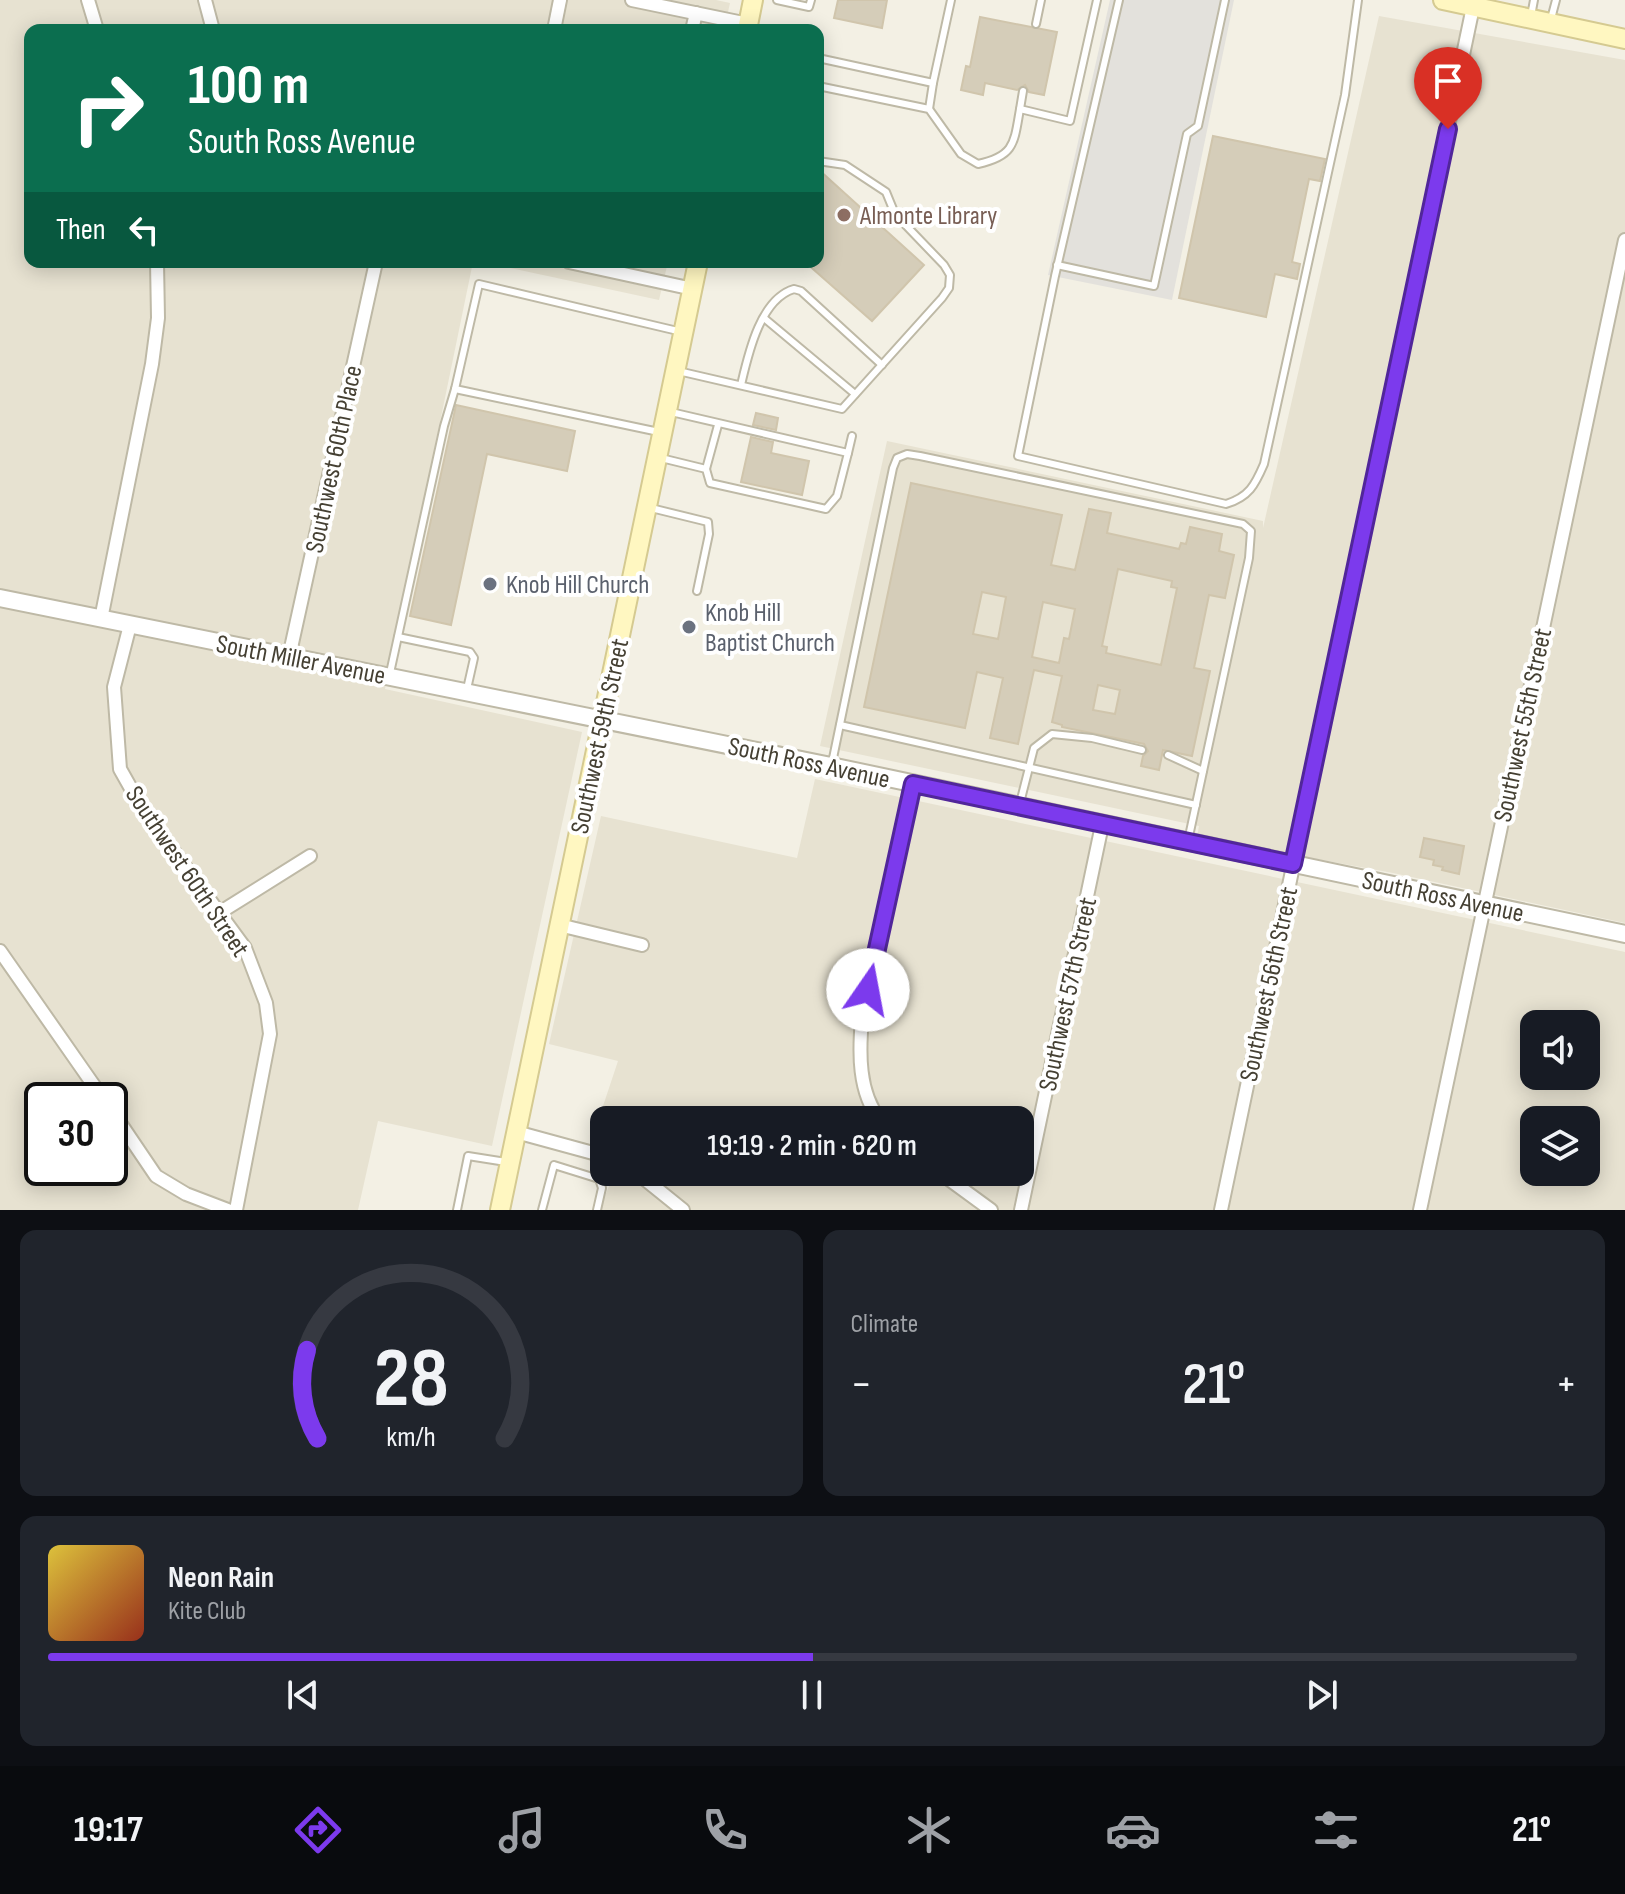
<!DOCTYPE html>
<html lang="en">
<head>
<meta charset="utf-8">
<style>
  :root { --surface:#171b24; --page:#20242c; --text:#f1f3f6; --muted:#9ea1a6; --line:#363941; --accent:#7c3aed }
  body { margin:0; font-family:"Sofia Sans Condensed",sans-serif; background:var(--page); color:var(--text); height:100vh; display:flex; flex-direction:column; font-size:30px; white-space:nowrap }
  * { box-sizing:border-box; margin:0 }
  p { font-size:26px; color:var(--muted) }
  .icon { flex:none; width:44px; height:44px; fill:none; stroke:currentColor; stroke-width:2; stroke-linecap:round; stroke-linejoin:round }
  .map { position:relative; height:1210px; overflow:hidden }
  .side { display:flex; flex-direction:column; gap:20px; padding:20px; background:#0d0f14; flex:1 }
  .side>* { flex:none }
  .banner { position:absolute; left:24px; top:24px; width:800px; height:244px; border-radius:16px; box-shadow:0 4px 20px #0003; background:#0b6e4f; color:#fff; overflow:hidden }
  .controls { position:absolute; left:1520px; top:1010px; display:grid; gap:16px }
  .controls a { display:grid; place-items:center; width:80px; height:80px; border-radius:16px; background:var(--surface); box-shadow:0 4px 20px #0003; font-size:40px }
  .speed { position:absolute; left:24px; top:1082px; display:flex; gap:16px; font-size:40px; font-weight:700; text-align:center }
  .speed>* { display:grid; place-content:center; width:104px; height:104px; border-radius:50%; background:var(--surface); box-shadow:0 4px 20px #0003; line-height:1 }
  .speed .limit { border:4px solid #111; border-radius:12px; background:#fff; color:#111 }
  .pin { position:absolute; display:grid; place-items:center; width:68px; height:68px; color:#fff; margin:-82px -34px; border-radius:50% 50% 50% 0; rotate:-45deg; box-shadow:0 0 8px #0007 }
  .pin .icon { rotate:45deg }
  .me { position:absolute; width:88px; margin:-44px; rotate:12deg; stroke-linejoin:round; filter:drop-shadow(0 0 6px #0008) }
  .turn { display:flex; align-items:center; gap:28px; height:168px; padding:0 32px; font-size:36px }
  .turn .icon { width:104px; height:104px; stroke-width:2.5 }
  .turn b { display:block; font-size:56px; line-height:68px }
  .then { display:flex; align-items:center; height:76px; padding:0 32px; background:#0003; gap:16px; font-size:30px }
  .big { font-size:60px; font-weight:600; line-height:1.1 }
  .side .widget { flex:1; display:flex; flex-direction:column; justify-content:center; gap:12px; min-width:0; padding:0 28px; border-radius:16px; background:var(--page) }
  .side .dial { align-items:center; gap:0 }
  .dial svg { height:208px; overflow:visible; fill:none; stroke:var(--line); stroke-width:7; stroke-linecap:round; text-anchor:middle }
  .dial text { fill:var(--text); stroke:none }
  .song { display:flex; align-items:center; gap:24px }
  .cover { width:96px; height:96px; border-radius:12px; background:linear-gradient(135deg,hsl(50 70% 55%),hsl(10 70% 35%)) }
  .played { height:8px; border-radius:4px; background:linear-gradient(90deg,var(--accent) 50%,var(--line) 50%) }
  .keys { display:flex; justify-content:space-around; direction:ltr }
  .heat { display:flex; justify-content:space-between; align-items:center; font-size:44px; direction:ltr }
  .side .tiles { flex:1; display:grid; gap:20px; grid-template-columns:1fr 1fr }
  .widget:last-child { grid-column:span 2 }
  .trip { position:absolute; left:590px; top:1106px; width:444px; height:80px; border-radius:16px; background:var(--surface); box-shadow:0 4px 20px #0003; font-weight:600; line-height:80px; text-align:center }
  .tab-bar { display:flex; height:128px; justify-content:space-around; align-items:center; background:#090b0e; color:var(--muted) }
  .tab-bar .icon { width:56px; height:56px }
  .tab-bar .selected { color:var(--accent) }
  .tab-bar b { font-size:36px; color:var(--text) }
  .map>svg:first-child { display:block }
  .residential { fill:#e7e2d1; fill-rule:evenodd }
  .parking { fill:#e3e1dc }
  .building { fill:#d5cdb9; stroke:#d0c5ac; stroke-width:2; fill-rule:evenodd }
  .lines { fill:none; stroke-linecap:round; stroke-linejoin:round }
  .service-casing { stroke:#beb9a6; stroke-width:10 }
  .minor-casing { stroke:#beb9a6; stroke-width:16 }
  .tertiary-casing { stroke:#beb9a6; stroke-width:20 }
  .secondary-casing { stroke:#d5ca91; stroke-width:22 }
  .service { stroke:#fff; stroke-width:6 }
  .minor { stroke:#fff; stroke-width:12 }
  .tertiary { stroke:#fff; stroke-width:16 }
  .secondary { stroke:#fff7c1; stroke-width:18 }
  .route-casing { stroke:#51269a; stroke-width:20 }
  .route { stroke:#7c3aed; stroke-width:14 }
  .education-dot { fill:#8d6e63; stroke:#fff; stroke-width:3 }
  .worship-dot { fill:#6b7280; stroke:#fff; stroke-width:3 }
  .labels { text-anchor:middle; stroke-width:8; stroke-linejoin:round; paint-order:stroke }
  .education-label { font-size:26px; fill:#785e54; stroke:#fff; text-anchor:start }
  .street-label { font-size:26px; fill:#454033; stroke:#fff }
  .worship-label { font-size:26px; fill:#5b616d; stroke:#fff; text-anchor:start }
</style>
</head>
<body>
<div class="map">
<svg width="1625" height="1210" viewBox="0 0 1625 1210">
  <rect width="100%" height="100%" fill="#f3f0e4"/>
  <!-- residential -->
  <g class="residential">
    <path d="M0,0H716L730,3L724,30H30V262H473L385,689L582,732L492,1146L378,1121L358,1210H0ZM42,1100H110V1168H42Z"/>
    <polygon points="1379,16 1625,60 1625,923 1393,873 1197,837 1199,826 820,746 887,441 1263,521 1263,528"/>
    <polygon points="483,262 668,262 659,300"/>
    <path d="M815,779L1625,952V1210H599L615,1172H1020V1120H604V1145L591,1142L618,1061L549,1044L601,816L797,858ZM1534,1024H1586V1076H1534ZM1534,1120H1586V1172H1534Z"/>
  </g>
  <!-- parking -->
  <polygon class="parking" points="1110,0 1234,0 1172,300 1048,275"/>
  <!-- building -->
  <g class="building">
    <polygon points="838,0 887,0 882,28 834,18"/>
    <polygon points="980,17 1057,32 1044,95 1029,92 1025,85 1017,90 985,83 983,95 961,90 966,66 970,67"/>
    <polygon points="1213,136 1325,159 1320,181 1309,179 1292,262 1300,264 1297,279 1275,274 1266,317 1179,298"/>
    <polygon points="818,169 924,265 872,321 805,262 818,262"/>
    <polygon points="456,405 575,431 567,471 487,454 451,625 410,616"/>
    <polygon points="756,413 778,418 776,430 753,425"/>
    <polygon points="751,437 773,442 771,453 809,461 802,495 741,482"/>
    <path d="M911,483L1062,515L1051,565L1075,570L1089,509L1111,513L1107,533L1179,549L1181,543L1186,544L1190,527L1222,534L1219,551L1234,555L1225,598L1209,595L1194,668L1210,671L1192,756L1163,750L1159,770L1141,766L1143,756L1148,751L1144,744L1062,727V725L1052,722L1062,676L1034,670L1018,744L990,738L1003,678L977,672L965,728L864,707ZM1118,569L1172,581L1171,587L1177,588L1161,665L1106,653L1107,647L1102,646ZM982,592L1006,597L998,639L973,634ZM1043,602L1075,609L1069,639L1064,638L1059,663L1032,657ZM1098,685L1120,690L1115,714L1093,710Z"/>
    <polygon points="1424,838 1464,846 1459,874 1442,870 1443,867 1433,865 1434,860 1420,857"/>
  </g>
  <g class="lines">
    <defs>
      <g id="service">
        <polyline points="777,0 809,7 811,0"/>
        <path d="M1119,0L1055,276L1018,456L1226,504C1249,497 1255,485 1264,464L1345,95L1358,0"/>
        <polyline points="1531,16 1534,0"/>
        <polyline points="1551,19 1556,0"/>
        <polyline points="1036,24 1041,0"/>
        <polyline points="818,58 933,83 951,0"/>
        <path d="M818,86L929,109L961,154L978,164C1015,156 1014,143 1020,109L1070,121L1097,0"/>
        <polyline points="929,109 933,83"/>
        <polyline points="1020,109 1023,91"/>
        <polyline points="1057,265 1154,286 1187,134 1198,126 1225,0"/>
        <polyline points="764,318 855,394"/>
        <polyline points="678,371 842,409 942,298 949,288 950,275 944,265 895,214 886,192 845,165 818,161"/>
        <path d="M741,385C748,355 760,299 794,289L801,291L882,365"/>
        <polyline points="671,412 848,453 852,436"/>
        <polyline points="659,432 455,389 479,284 682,332"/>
        <polyline points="661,458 706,469 710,483 826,509 837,496 848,453"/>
        <polyline points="706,469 718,425"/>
        <polyline points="651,508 708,522 709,534 697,591"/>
        <polyline points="398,637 470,652 474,658 467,689"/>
        <polyline points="390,673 444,426 455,389"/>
        <polyline points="840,725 1196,805"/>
        <polyline points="1168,755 1203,771"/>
        <polyline points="832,763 893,468 897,458 907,454 920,456 1243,524 1251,531 1249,558 1188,841"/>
        <polyline points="1020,803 1034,748 1052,734 1092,738 1142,750"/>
        <polyline points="457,1210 468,1156 506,1162"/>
        <polyline points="542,1210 554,1165 599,1179 604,1162"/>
        <polyline points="597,1210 602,1188 599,1179"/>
      </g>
      <g id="minor">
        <polyline points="88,0 97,30"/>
        <polyline points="205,0 213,30"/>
        <polyline points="632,0 748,24"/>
        <polyline points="554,30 560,0"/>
        <polyline points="692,30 696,13"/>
        <polyline points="569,262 693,289"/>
        <polyline points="101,619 152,364 158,318 157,262"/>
        <polyline points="130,625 114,687 120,769 142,808 245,948 266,1003 270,1034 236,1210"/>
        <polyline points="289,657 376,262"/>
        <polyline points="219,913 310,856"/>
        <polyline points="559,925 642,945"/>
        <polyline points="0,951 104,1100"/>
        <polyline points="110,1108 156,1176 186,1194 228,1210"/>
        <path d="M880,1120C858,1092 859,1052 862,1019L913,784"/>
        <polyline points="516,1132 604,1156"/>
        <polyline points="636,1172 683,1210"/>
        <polyline points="939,1172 991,1210"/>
        <polyline points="1021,1210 1102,825"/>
        <polyline points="1221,1210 1473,7"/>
        <polyline points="1420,1210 1625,240"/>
      </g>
      <polyline id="tertiary" points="0,598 831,766 1625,934"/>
      <g id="secondary">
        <polyline points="1443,0 1625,39"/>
        <polyline points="747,30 753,0"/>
        <polyline points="500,1210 698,262"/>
      </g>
    </defs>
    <!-- service casing -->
    <use href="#service" class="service-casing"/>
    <!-- minor casing -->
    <use href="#minor" class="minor-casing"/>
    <!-- tertiary casing -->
    <use href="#tertiary" class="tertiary-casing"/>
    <!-- secondary casing -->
    <use href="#secondary" class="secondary-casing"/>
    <!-- service -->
    <use href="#service" class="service"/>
    <!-- minor -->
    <use href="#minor" class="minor"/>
    <!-- tertiary -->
    <use href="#tertiary" class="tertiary"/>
    <!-- secondary -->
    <use href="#secondary" class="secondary"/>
  </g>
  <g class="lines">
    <defs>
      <polyline id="route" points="868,990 913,784 1293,864 1448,129"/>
    </defs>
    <!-- route casing -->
    <use href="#route" class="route-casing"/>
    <!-- route -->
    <use href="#route" class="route"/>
  </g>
  <!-- markers -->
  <circle class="education-dot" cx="844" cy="215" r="8"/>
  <g class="worship-dot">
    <circle cx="490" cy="584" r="8"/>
    <circle cx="689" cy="627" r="8"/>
  </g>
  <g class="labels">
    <!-- education labels -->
    <g class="education-label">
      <text x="860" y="224">Almonte Library</text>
    </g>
    <!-- street labels -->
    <g class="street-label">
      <text transform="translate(333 459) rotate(-78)" y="9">Southwest 60th Place</text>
      <text transform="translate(301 659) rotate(11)" y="9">South Miller Avenue</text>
      <text transform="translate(1522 725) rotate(-78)" y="9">Southwest 55th Street</text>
      <text transform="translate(599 736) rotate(-78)" y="9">Southwest 59th Street</text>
      <text transform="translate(809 762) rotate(12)" y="9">South Ross Avenue</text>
      <text transform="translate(188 871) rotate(56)" y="9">Southwest 60th Street</text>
      <text transform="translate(1443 896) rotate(12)" y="9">South Ross Avenue</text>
      <text transform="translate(1268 984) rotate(-78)" y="9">Southwest 56th Street</text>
      <text transform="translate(1067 994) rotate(-78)" y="9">Southwest 57th Street</text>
    </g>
    <!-- worship labels -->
    <g class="worship-label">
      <text x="506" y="593">Knob Hill Church</text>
      <text x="705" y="621">Knob Hill<tspan x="705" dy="30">Baptist Church</tspan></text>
    </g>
  </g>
</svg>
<div class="controls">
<a><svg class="icon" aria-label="sound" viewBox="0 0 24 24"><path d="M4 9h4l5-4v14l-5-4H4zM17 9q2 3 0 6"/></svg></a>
<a><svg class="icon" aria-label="layers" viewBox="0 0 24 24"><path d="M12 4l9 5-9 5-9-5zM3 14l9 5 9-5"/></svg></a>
</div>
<div class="speed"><div class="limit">30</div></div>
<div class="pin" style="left:1448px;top:129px;background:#d93025"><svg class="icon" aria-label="arrive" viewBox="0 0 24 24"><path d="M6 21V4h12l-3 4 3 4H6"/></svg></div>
<svg class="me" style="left:868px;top:990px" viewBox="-20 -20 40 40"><circle r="19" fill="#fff"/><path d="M0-13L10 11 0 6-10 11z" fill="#7c3aed"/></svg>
<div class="trip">19:19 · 2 min · 620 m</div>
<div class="banner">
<div class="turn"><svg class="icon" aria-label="right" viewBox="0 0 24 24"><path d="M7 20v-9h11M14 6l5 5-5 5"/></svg><div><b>100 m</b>South Ross Avenue</div></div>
<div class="then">Then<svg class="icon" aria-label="left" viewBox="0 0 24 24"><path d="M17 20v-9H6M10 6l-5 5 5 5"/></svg></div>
</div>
</div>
<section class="side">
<div class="tiles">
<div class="widget dial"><svg viewBox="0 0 100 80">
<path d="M14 69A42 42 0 1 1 86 69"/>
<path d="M14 69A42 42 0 0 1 10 35" stroke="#7c3aed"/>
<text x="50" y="56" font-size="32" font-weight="700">28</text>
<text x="50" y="72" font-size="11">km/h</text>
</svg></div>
<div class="widget"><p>Climate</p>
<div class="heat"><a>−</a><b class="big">21°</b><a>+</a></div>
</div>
<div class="widget">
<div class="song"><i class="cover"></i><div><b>Neon Rain</b><p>Kite Club</p></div></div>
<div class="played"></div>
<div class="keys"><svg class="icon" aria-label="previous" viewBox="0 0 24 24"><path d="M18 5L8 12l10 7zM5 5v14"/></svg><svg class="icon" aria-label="pause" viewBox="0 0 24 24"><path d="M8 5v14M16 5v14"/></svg><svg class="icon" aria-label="next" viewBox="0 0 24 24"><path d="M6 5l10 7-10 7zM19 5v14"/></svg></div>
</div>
</div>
</section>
<nav class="tab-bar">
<b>19:17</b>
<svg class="icon selected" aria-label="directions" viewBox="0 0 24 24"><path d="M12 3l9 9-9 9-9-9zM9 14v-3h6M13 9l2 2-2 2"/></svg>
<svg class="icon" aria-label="music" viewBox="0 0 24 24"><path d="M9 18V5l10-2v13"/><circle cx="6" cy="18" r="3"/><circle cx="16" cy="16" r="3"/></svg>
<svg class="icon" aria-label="phone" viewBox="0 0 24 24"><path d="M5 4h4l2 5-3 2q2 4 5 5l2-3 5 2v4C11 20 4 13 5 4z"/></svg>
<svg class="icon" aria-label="climate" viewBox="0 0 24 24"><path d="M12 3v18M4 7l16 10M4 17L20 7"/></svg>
<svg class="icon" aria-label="car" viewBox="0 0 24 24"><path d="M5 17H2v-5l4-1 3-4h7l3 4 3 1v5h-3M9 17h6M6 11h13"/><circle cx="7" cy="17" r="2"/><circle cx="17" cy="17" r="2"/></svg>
<svg class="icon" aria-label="filters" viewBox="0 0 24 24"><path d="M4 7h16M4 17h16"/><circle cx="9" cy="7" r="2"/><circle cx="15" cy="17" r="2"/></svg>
<b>21°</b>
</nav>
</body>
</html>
